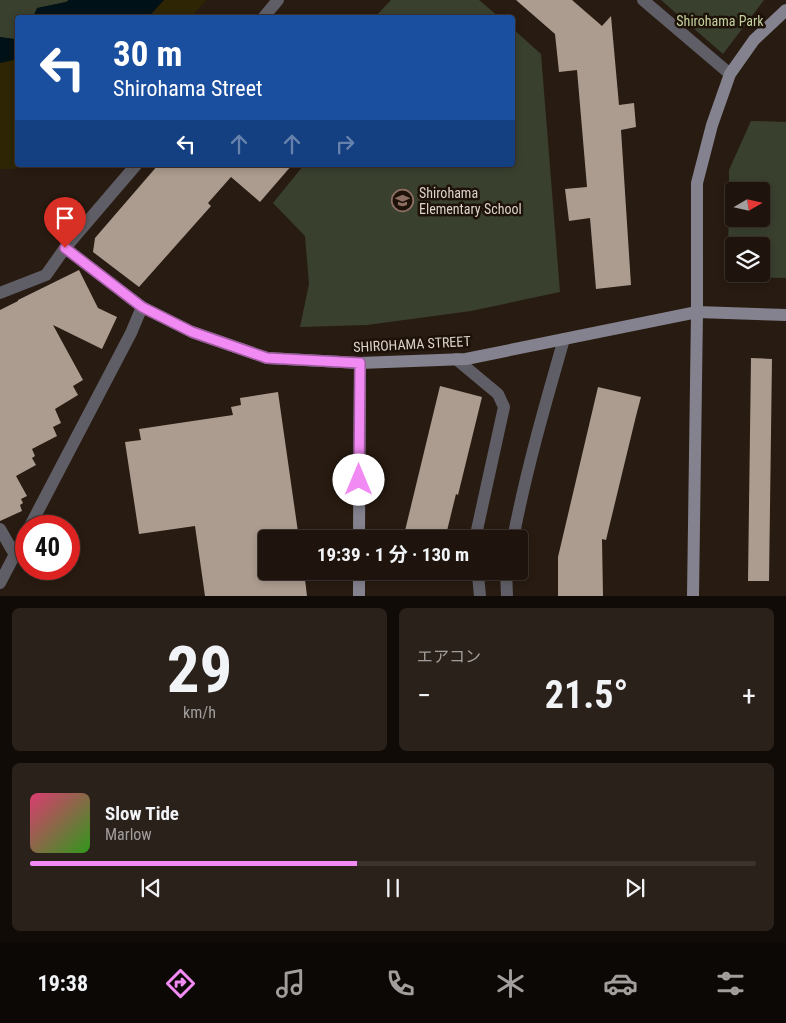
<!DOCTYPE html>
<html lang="ja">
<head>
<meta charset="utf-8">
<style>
  :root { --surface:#1e140d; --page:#2b211b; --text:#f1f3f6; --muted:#a19e9d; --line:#3c332e; --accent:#f28af3 }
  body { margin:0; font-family:"Roboto Condensed","Noto Sans JP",sans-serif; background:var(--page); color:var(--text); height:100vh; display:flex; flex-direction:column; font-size:19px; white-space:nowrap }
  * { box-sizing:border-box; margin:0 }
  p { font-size:16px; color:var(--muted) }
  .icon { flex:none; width:28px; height:28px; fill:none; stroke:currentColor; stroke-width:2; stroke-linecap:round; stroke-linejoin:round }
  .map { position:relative; height:596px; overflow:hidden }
  .details { display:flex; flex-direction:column; gap:12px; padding:12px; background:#100b07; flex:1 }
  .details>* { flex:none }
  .guide { position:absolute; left:15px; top:15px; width:500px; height:152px; border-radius:5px; box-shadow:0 2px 8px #0003,0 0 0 1px var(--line); background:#1a4fa0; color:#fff; overflow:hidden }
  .needle { width:32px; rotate:81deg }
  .tools { position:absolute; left:725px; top:182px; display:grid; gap:10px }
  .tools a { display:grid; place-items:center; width:45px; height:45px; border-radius:5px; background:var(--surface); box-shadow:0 2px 8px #0003,0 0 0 1px var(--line); font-size:25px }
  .speed { position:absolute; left:15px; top:515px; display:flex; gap:10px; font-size:25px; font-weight:700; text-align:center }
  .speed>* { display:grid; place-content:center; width:65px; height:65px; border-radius:50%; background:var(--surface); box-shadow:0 2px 8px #0003,0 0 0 1px var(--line); line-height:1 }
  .speed .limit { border:8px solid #d22; background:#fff; color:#111 }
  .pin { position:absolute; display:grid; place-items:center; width:42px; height:42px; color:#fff; margin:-51px -21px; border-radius:50% 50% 50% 0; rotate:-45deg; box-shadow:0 0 5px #0007 }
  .pin .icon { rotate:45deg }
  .me { position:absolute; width:55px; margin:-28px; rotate:0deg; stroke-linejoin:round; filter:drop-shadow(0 0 4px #0008) }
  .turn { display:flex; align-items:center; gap:18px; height:105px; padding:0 15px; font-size:22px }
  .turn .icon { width:65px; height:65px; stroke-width:2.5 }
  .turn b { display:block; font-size:35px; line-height:42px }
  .lanes { display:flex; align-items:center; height:48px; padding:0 15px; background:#0003; justify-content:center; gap:25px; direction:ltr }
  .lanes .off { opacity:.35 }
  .big { font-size:38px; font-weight:700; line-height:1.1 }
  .details .widget { flex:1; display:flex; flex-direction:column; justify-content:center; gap:8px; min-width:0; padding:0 18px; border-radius:8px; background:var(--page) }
  .details .dial { align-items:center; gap:0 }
  .dial b { font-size:65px; line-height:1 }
  .song { display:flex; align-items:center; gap:15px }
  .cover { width:60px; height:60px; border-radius:8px; background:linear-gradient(135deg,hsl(340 70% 55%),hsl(110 70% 35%)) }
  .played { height:5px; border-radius:2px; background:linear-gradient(90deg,var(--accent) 45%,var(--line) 45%) }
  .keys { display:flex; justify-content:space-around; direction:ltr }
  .heat { display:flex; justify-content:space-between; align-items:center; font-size:28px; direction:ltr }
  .details .tiles { flex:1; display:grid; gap:12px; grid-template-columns:1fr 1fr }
  .widget:last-child { grid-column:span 2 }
  .trip { position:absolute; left:258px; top:530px; width:270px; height:50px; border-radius:5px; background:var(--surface); box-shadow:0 2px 8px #0003,0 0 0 1px var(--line); font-weight:700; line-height:50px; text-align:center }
  .dock { display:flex; height:80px; justify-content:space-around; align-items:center; background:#0c0805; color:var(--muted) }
  .dock .icon { width:35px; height:35px }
  .dock .active { color:var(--accent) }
  .dock b { font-size:22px; color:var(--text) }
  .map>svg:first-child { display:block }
  .green { fill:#3a402e; fill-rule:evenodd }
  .sand { fill:#2d2504 }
  .water { fill:#001217 }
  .building { fill:#ac9c8f }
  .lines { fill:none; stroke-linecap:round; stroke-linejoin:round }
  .lane { stroke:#5f5e66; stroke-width:12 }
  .street { stroke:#5f5e66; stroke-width:12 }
  .secondary { stroke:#84828e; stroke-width:12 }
  .route-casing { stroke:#9d5a9e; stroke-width:12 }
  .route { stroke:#f28af3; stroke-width:9 }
  .labels { text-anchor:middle; stroke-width:5; stroke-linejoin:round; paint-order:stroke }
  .park-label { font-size:14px; fill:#c2d19e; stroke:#1e1208 }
  .poi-label { font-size:14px; fill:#dbd3cc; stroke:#1e1208; text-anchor:start }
  .street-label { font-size:14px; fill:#dbd3cc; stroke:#1e1208 }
</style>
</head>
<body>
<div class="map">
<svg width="786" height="596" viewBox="0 0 786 596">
  <rect width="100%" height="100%" fill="#281b11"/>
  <!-- green -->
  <g class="green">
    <polygon points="0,0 69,0 66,2 38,8 33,17 18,18 17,37 14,39 0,37"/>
    <polygon points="391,0 479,0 499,17 375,17"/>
    <polygon points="661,0 764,0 723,54"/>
    <polygon points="513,29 541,54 560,292 471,311 367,325 300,327 309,284 305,236 273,203 304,165 512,165"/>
    <path d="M751,121L786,122V278L728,277L729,170ZM761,191V219H734V191ZM734,246H761V274H734Z"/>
  </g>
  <!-- sand -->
  <g class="sand">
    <polygon points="164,0 206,0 191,17 148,18"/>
    <polygon points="17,59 18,165 23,165 13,169 0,169 0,63"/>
  </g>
  <!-- water -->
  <g class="water">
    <polygon points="69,0 164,0 148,17 33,17 37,8 66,2"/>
    <polygon points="0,37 14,39 17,37 17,59 0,63"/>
  </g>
  <!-- building -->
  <g class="building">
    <polygon points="516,0 572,0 602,26 611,16 619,105 634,103 636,127 621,130 631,285 596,289 590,218 569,221 565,189 587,187 577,70 559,72 555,34"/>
    <polygon points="158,165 292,165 260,202 231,177 208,203 211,206 139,287 93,252 95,238"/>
    <polygon points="79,270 98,308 117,317 102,349 53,325 83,380 73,386 78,395 55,409 61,423 53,427 57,436 32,449 35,456 32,458 36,465 16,476 27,496 21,499 23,503 20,505 22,511 0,521 0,310 18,301 18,300"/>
    <polygon points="751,358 772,359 769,581 748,581"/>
    <polygon points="440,386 482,397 458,495 456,494 445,539 403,539"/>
    <polygon points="598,387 641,397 636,416 606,540 602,539 603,596 558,596 558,557"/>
    <polygon points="278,392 299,539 266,539 266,571 304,571 307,596 205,596 195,526 139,534 125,442 141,440 139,429 233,415 231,407 241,405 240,398"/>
    <polygon points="403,571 438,571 436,579"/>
  </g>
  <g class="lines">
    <!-- lane -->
    <g class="lane">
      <polyline points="456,359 498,394 504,407 475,539"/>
      <path d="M513,539C526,471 545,405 564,339"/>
      <polyline points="476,571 478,575 480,596"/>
      <polyline points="506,571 507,596"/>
    </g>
    <!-- street -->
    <g class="street">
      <polyline points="643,0 730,74"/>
      <polyline points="263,18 278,0"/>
      <polyline points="0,293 46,275 65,248 136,165"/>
      <polyline points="30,526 131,333 142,307 65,248"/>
      <polyline points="0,529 15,555"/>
      <polyline points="0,583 26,533"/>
    </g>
    <!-- secondary -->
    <g class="secondary">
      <polyline points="142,307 192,332 267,358 360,363 466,359 697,312 786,315"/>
      <polyline points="359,539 360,363"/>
      <polyline points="359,596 359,571"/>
      <polyline points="693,596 697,312 697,183 712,125 730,74 754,40 786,10"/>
    </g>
  </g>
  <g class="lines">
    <defs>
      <polyline id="route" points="65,248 142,307 192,332 267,358 360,363 359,480"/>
    </defs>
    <!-- route casing -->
    <use href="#route" class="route-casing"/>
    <!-- route -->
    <use href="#route" class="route"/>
  </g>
  <!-- icons -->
  <defs>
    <symbol id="school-ring" viewBox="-11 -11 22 22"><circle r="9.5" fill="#1e1208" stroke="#8d6e63" stroke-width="1.5"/><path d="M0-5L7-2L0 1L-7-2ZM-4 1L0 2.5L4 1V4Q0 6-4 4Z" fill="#8d6e63"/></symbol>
  </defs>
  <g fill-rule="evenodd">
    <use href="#school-ring" x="390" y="188" width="25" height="25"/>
  </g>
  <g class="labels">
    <!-- park labels -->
    <g class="park-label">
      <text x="720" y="26">Shirohama Park</text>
    </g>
    <!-- poi labels -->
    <g class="poi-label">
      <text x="419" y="198">Shirohama<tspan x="419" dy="16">Elementary School</tspan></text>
    </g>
    <!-- street labels -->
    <g class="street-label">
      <text transform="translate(412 344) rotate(-3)" y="5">SHIROHAMA STREET</text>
    </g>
  </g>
</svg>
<div class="tools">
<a><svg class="needle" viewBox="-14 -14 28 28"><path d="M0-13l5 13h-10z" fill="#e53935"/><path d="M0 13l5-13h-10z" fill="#a19e9d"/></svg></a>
<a><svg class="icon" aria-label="layers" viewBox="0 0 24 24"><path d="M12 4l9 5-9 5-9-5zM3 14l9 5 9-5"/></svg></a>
</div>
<div class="speed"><div class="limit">40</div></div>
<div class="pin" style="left:65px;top:248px;background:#d93025"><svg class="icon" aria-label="arrive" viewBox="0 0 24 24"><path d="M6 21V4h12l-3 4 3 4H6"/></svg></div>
<svg class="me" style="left:359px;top:480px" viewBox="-20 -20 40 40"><circle r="19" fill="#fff"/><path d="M0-13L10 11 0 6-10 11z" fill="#f28af3"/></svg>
<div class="trip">19:39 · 1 分 · 130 m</div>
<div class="guide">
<div class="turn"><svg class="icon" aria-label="left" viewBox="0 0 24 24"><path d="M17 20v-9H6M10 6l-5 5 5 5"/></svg><div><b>30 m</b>Shirohama Street</div></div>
<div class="lanes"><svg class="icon" aria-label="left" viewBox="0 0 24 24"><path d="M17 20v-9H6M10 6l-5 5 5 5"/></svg><svg class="icon off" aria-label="ahead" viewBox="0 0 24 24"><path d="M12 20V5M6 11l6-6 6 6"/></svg><svg class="icon off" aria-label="ahead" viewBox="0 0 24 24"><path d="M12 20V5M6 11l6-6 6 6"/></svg><svg class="icon off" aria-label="right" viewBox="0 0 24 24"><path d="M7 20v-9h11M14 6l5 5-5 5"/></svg></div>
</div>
</div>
<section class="details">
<div class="tiles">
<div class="widget dial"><b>29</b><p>km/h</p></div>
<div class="widget"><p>エアコン</p>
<div class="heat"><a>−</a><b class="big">21.5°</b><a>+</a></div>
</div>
<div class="widget">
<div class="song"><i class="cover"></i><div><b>Slow Tide</b><p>Marlow</p></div></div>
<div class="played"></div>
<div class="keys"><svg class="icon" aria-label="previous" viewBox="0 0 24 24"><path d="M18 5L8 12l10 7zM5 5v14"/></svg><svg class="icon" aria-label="pause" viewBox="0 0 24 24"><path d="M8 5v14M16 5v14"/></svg><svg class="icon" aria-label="next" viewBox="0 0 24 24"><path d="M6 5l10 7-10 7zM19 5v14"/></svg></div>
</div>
</div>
</section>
<nav class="dock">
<b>19:38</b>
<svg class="icon active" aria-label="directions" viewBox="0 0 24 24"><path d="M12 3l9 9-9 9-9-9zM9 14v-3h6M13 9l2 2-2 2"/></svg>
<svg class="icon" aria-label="music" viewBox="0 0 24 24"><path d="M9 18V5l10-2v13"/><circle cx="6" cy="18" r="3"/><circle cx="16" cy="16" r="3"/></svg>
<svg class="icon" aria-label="phone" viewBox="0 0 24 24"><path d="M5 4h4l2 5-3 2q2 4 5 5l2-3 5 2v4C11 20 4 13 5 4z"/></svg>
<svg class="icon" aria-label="climate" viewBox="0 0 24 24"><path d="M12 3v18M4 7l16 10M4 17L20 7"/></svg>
<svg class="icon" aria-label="car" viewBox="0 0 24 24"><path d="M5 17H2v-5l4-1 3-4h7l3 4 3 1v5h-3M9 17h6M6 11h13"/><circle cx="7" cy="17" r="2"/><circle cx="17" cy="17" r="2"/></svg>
<svg class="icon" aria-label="filters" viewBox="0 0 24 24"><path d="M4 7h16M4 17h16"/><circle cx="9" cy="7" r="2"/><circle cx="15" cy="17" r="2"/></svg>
</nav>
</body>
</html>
